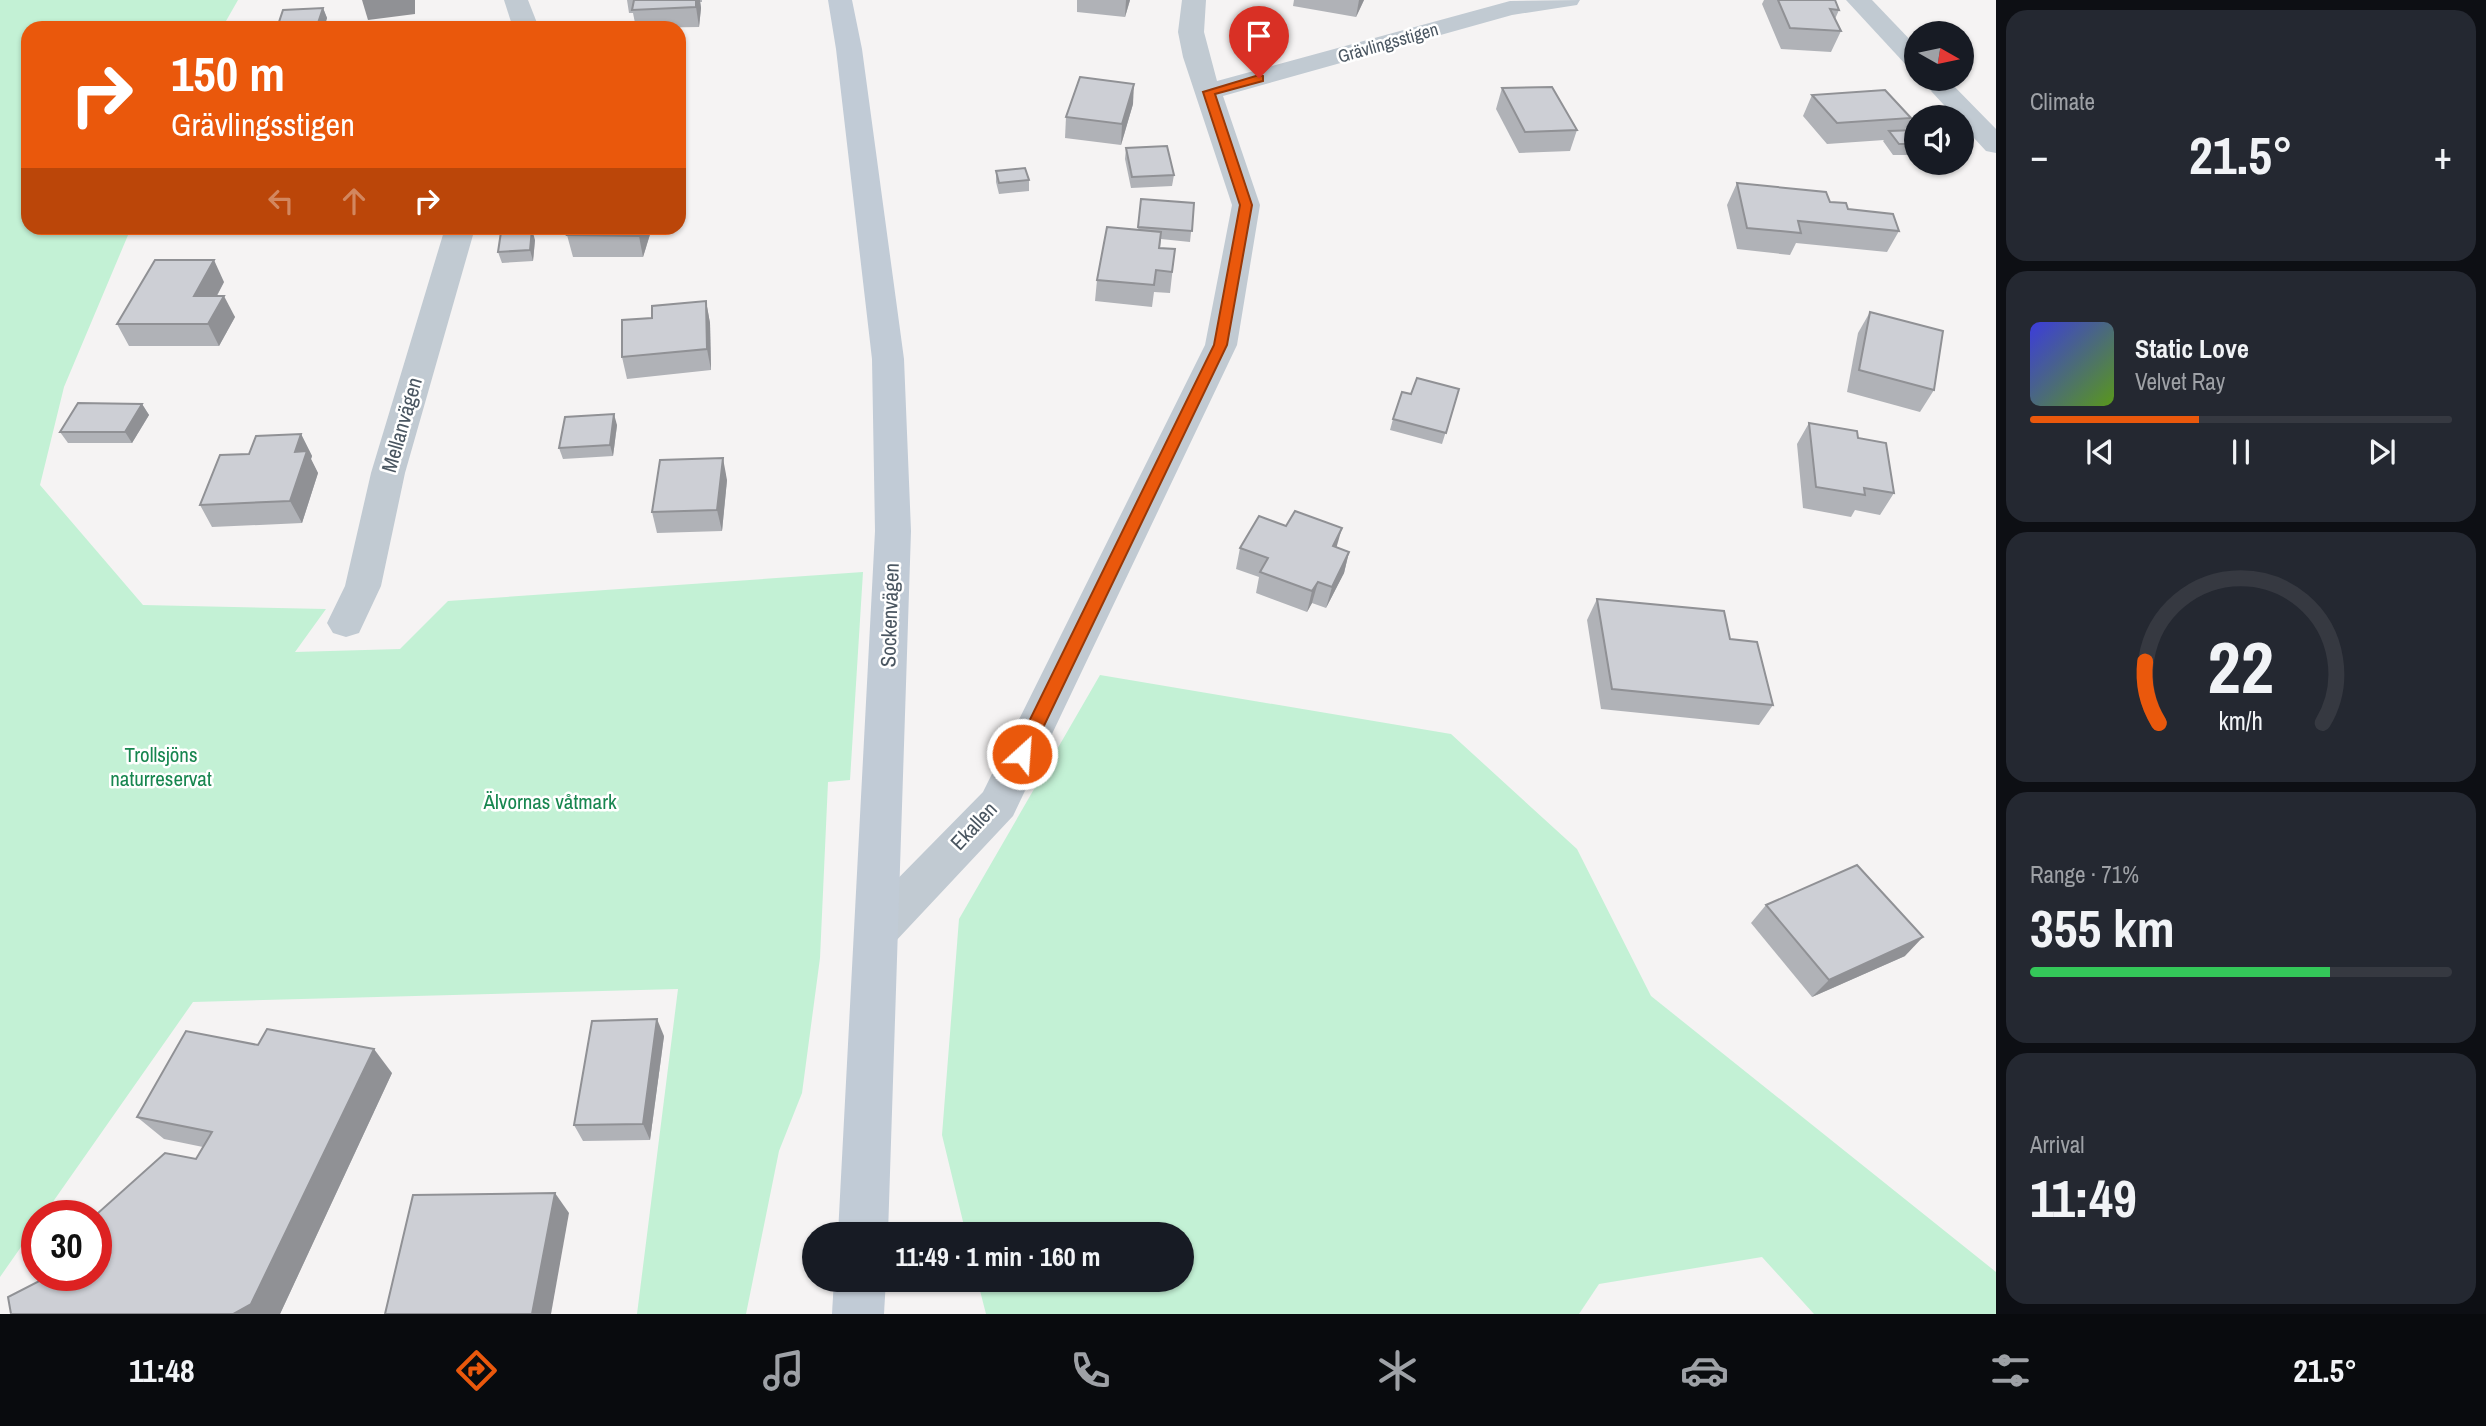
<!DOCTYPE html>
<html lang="en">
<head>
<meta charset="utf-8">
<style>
  :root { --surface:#171b24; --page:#242831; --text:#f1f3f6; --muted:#9ea1a6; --line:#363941; --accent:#ea580c }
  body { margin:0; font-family:"Archivo Narrow",sans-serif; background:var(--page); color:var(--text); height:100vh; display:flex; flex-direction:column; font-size:26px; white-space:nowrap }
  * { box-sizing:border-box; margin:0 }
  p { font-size:23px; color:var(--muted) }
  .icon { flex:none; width:38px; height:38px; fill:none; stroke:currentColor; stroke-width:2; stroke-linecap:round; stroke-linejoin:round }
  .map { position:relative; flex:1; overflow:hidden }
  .side { display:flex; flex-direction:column; gap:10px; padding:10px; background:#0d0f14; width:490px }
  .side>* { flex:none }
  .top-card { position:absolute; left:21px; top:21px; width:665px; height:214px; border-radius:21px; box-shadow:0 2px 5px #0004; background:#ea580c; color:#fff; overflow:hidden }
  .needle { width:46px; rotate:99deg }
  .fabs { position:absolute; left:1904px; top:21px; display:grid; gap:14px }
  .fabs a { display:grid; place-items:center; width:70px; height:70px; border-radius:50%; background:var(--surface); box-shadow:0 2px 5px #0004; font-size:35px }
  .speed { position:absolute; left:21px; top:1200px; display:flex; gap:14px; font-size:35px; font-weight:700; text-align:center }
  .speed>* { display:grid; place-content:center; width:91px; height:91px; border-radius:50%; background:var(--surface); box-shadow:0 2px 5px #0004; line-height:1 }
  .speed .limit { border:10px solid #d22; background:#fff; color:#111 }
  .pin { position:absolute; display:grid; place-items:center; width:60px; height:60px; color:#fff; margin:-72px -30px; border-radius:50% 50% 50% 0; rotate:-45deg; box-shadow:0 0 7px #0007 }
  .pin .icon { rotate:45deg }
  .me { position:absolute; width:77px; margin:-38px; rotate:26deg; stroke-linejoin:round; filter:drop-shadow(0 0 5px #0008) }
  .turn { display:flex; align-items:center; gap:24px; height:147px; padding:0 35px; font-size:32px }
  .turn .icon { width:91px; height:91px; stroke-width:2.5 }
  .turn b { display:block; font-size:49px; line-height:60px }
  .lanes { display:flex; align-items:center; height:66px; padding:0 35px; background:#0003; justify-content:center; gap:35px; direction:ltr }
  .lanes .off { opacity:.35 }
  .big { font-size:52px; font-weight:700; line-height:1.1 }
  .side .widget { flex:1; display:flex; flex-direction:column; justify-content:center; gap:10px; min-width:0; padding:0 24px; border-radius:21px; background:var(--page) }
  .side .dial { align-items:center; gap:0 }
  .dial svg { height:182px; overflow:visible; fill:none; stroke:var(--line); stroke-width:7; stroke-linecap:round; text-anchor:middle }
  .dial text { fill:var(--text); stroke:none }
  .song { display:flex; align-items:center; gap:21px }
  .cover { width:84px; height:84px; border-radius:10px; background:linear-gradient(135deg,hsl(240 70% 55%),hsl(90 70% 35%)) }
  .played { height:7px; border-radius:4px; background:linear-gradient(90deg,var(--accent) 40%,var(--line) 40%) }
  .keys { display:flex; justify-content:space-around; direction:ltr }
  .heat { display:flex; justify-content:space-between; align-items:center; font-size:38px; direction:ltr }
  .charge { height:10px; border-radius:5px; background:linear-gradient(90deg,#34c759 71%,var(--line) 0) }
  .trip { position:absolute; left:802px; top:1222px; width:392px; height:70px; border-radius:35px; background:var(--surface); box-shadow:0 2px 5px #0004; font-weight:700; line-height:70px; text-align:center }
  .tabs { display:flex; height:112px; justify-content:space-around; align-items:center; background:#090b0e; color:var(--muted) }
  .tabs .icon { width:49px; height:49px }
  .tabs .on { color:var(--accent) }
  .tabs b { font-size:32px; color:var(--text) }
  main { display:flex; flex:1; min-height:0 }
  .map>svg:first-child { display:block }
  .green { fill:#c3f1d5 }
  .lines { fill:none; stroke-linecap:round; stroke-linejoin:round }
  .street { fill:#c1cad2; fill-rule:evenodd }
  .secondary { fill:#c1cbd6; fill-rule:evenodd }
  .wall { fill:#b0b2b7 }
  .shaded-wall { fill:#909195 }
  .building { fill:#cdcfd5; stroke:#909195; stroke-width:2 }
  .route { fill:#ea580c; stroke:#983908; stroke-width:2 }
  .labels { text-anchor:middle; stroke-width:5; stroke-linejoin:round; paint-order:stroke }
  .far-street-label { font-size:18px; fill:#4a5661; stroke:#fff }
  .street-label { font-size:21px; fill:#4a5661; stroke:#fff }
  .park-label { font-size:21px; fill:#17864f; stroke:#fff }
</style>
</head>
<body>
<main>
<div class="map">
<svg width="1996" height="1314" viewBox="0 0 1996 1314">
  <rect width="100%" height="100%" fill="#f5f3f3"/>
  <!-- green -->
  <g class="green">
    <polygon points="0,0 238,0 222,28 28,28 28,228 131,228 64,387 40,485 143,605 326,609 295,652 400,649 448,601 863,572 850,780 828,782 820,958 802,1093 779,1151 746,1314 637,1314 678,989 193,1002 43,1216 37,1216 37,1224 0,1277"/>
    <polygon points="1100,675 1451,734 1577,849 1651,996 1996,1272 1996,1314 1814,1314 1762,1257 1599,1284 1579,1314 986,1314 977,1279 1181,1279 1181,1234 966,1234 942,1135 959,919"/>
  </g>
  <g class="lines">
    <!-- street -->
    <g class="street">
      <polygon points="504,0 528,0 539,28 513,28"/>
      <polygon points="1182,0 1206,0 1204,32 1217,81 1510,1 1580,0 1577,5 1512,15 1223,96 1260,205 1237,345 1013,816 894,943 878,949 862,943 856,929 862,915 983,792 1205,345 1232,205 1183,57 1178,32"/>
      <polygon points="1846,0 1872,0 1916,46 1916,69 1907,66"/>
      <polygon points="1920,79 1947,79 1996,129 1996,153 1986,151 1962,125 1962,117 1955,117"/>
      <polygon points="445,228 475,228 405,473 381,586 359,633 346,637 333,633 327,623 345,586 371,473"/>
    </g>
    <!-- secondary -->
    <g class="secondary">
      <polygon points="828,0 852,0 862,49 904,359 911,531 888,1234 838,1234 875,531 872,359 836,49"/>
      <polygon points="834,1279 886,1279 884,1314 832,1314"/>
    </g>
  </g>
  <!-- wall -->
  <g class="wall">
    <polygon points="627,0 702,0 702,2 700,2 701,8 699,27 636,28 633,13 629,13"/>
    <polygon points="1077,0 1130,0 1125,17 1077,12"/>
    <polygon points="1294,0 1364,0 1356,17 1293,6"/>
    <polygon points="1764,0 1835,0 1839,10 1835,19 1841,31 1831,52 1781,49 1762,4"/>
    <polygon points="323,8 327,18 324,28 277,28"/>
    <polygon points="1502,88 1577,130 1570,151 1519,153 1496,109"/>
    <polygon points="1812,95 1911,118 1905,130 1916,130 1916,155 1893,155 1883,141 1884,140 1827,144 1803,116"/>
    <polygon points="1133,104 1121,145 1065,138 1066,117"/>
    <polygon points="1126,148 1174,175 1172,186 1131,188 1125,159"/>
    <polygon points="996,171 1029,180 1029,191 999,194 996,182"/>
    <polygon points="1737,183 1830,202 1899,231 1887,252 1796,243 1790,255 1737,249 1727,205"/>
    <polygon points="1141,199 1194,203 1190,242 1161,239 1160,248 1175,249 1170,293 1154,292 1152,307 1095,301 1097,280 1138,230"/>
    <polygon points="652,228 643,257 573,257 567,235"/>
    <polygon points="535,240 533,261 502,263 498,252"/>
    <polygon points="224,282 217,296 235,317 219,346 129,346 117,324"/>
    <polygon points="706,301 710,323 711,370 627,379 622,357 652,318"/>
    <polygon points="1870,312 1934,390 1920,412 1847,392 1858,333"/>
    <polygon points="1459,389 1442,444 1390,430 1393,419 1411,394"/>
    <polygon points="142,404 149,415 132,443 68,443 60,432"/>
    <polygon points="1809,423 1858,438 1894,493 1880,515 1855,510 1851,517 1803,508 1797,444"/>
    <polygon points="617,425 613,456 563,459 559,448"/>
    <polygon points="301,434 312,456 311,459 318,473 302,523 212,527 200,505 249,454"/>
    <polygon points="727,480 722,531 657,533 652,512"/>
    <polygon points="1337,547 1349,552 1344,573 1326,608 1312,603 1307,612 1256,593 1259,577 1236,569 1240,548"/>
    <polygon points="1597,599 1730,639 1773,705 1759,725 1601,709 1587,620"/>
    <polygon points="1766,905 1905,956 1812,997 1751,923"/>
    <polygon points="664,1036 650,1140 583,1141 574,1125"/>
    <polygon points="392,1073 280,1314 106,1247 196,1159 203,1147 164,1139 137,1117"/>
  </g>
  <!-- shaded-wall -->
  <g class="shaded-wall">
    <polygon points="362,0 415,0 415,14 368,20"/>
    <polygon points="696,0 700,0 701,8 699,27 696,7"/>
    <polygon points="1126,0 1130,0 1125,17"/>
    <polygon points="1359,0 1364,0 1356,17"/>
    <polygon points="323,8 327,18 324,28 318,28 317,26"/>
    <polygon points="1134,84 1133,104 1121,145 1122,124"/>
    <polygon points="641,228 652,228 643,257 639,236"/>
    <polygon points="532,229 535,240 533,261 530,250"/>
    <polygon points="214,260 224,282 205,317 194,296"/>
    <polygon points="224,296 235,317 219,346 208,324"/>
    <polygon points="706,301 710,323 711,370 707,349"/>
    <polygon points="142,404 149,415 132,443 125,432"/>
    <polygon points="614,414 617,425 613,456 610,445"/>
    <polygon points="301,434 312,456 311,459 318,473 302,523 290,501 295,452"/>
    <polygon points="723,458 727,480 722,531 717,510"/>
    <polygon points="1342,528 1336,549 1333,546"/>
    <polygon points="1349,552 1344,573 1326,608 1332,587"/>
    <polygon points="1318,582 1312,603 1307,612 1312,591"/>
    <polygon points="1923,937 1905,956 1812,997 1829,980"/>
    <polygon points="657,1019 664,1036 650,1140 643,1124"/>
    <polygon points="374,1049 392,1073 280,1314 233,1314"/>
    <polygon points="555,1193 569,1213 551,1314 532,1314"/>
  </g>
  <!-- building -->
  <g class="building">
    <polygon points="634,0 696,0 696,7 632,10"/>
    <polygon points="1778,0 1835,0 1839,10 1830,9 1841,31 1790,28"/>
    <polygon points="323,8 317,26 277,28 283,10"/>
    <polygon points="1080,77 1134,84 1122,124 1066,117"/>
    <polygon points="1552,87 1577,130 1525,132 1502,88"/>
    <polygon points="1885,90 1911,118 1837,123 1812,95"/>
    <polygon points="1916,130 1916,144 1899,144 1889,131"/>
    <polygon points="1167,146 1174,175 1132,177 1126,148"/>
    <polygon points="1025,168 1029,180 999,183 996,171"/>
    <polygon points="1737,183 1826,192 1830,202 1846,203 1848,209 1893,214 1899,231 1798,221 1801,233 1747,228"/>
    <polygon points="1141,199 1194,203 1192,231 1138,227"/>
    <polygon points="1107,227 1161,232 1159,248 1175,249 1172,272 1156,270 1154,285 1097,280"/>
    <polygon points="570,228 641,228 639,236 567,235"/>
    <polygon points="532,229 530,250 498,252 501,232"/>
    <polygon points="155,260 214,260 194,296 224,296 208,324 117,324"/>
    <polygon points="706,301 707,349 622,357 622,320 652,318 652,306"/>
    <polygon points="1870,312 1943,331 1934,390 1859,370"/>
    <polygon points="1417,378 1459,389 1446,433 1393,419 1402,392 1411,394"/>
    <polygon points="78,403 142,404 125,432 60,432"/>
    <polygon points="614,414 610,445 559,448 565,417"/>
    <polygon points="1809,423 1857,431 1858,438 1886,443 1894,493 1864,488 1865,495 1816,487"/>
    <polygon points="301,434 295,452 307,451 290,501 200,505 220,455 249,454 256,436"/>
    <polygon points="723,458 717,510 652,512 660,460"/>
    <polygon points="1295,511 1342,528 1333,546 1349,552 1332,587 1318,582 1312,591 1260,572 1268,558 1240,548 1259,516 1286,526"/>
    <polygon points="1597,599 1724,611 1730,639 1757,642 1773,705 1612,689"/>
    <polygon points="1857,865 1923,937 1829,980 1766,905"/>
    <polygon points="657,1019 643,1124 574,1125 592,1021"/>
    <polygon points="267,1029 374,1049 251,1304 233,1314 11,1314 8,1297 49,1276 96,1276 96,1252 106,1247 98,1213 165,1153 196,1159 212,1132 137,1117 186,1031 258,1045"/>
    <polygon points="555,1193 532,1314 385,1314 413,1195"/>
  </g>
  <!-- route -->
  <polygon class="route" points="1259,75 1263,76 1263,81 1215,94 1252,205 1227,345 1028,759 1016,759 1013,754 1214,345 1240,205 1203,92"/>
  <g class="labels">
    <!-- far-street labels -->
    <g class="far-street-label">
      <text transform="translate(1388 43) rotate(-16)" y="6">Grävlingsstigen</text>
    </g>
    <!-- street labels -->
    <g class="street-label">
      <text transform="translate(402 425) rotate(-74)" y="7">Mellanvägen</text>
      <text transform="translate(890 615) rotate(-88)" y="7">Sockenvägen</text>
      <text transform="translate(974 826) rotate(-47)" y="7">Ekallen</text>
    </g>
    <!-- park labels -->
    <g class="park-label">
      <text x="161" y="762">Trollsjöns<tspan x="161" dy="24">naturreservat</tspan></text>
      <text x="550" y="809">Älvornas våtmark</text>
    </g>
  </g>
</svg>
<div class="fabs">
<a><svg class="needle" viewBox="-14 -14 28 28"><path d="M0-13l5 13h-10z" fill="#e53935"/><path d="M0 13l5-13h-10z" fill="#9ea1a6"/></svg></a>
<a><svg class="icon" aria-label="sound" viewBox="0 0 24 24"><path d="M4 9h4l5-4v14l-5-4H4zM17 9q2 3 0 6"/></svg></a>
</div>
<div class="speed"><div class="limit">30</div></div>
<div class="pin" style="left:1259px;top:78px;background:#d93025"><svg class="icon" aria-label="arrive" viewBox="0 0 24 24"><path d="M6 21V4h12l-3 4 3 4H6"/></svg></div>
<svg class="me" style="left:1022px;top:754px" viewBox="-20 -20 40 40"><circle r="17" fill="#ea580c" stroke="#fff" stroke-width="3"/><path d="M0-11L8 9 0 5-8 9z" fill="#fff"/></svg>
<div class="trip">11:49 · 1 min · 160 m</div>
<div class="top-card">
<div class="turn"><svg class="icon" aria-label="right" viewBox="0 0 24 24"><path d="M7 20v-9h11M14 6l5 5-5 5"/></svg><div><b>150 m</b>Grävlingsstigen</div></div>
<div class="lanes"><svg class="icon off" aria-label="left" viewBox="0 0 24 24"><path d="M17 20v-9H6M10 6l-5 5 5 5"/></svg><svg class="icon off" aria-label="ahead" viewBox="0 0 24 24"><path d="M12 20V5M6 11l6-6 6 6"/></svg><svg class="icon" aria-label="right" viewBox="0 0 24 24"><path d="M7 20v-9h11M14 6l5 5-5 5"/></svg></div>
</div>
</div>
<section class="side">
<div class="widget"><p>Climate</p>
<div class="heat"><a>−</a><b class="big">21.5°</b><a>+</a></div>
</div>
<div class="widget">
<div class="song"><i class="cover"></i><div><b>Static Love</b><p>Velvet Ray</p></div></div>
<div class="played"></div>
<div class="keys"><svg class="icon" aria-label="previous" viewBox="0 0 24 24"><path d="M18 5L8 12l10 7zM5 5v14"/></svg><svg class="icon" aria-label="pause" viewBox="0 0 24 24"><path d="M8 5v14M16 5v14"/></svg><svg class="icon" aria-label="next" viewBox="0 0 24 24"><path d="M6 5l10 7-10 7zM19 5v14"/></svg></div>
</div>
<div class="widget dial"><svg viewBox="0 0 100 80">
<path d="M14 69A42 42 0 1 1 86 69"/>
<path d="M14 69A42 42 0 0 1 8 42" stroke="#ea580c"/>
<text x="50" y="56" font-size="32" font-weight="700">22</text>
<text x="50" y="72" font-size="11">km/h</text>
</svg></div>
<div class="widget"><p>Range · 71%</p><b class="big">355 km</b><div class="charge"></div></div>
<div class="widget"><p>Arrival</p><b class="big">11:49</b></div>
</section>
</main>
<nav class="tabs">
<b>11:48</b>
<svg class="icon on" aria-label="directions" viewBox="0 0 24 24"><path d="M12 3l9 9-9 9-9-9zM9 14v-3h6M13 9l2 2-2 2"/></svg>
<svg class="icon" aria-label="music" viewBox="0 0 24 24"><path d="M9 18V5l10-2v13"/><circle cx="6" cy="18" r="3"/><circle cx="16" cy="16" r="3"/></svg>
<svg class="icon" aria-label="phone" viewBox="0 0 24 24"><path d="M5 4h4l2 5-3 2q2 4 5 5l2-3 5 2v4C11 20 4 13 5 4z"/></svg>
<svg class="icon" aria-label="climate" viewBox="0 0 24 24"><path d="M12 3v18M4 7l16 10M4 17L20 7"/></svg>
<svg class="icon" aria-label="car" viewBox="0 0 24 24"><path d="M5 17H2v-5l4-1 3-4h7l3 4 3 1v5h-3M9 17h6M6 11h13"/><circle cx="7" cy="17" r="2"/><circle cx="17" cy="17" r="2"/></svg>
<svg class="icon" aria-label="filters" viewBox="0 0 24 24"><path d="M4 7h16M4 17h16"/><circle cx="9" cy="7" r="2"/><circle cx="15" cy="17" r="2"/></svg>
<b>21.5°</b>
</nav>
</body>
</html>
